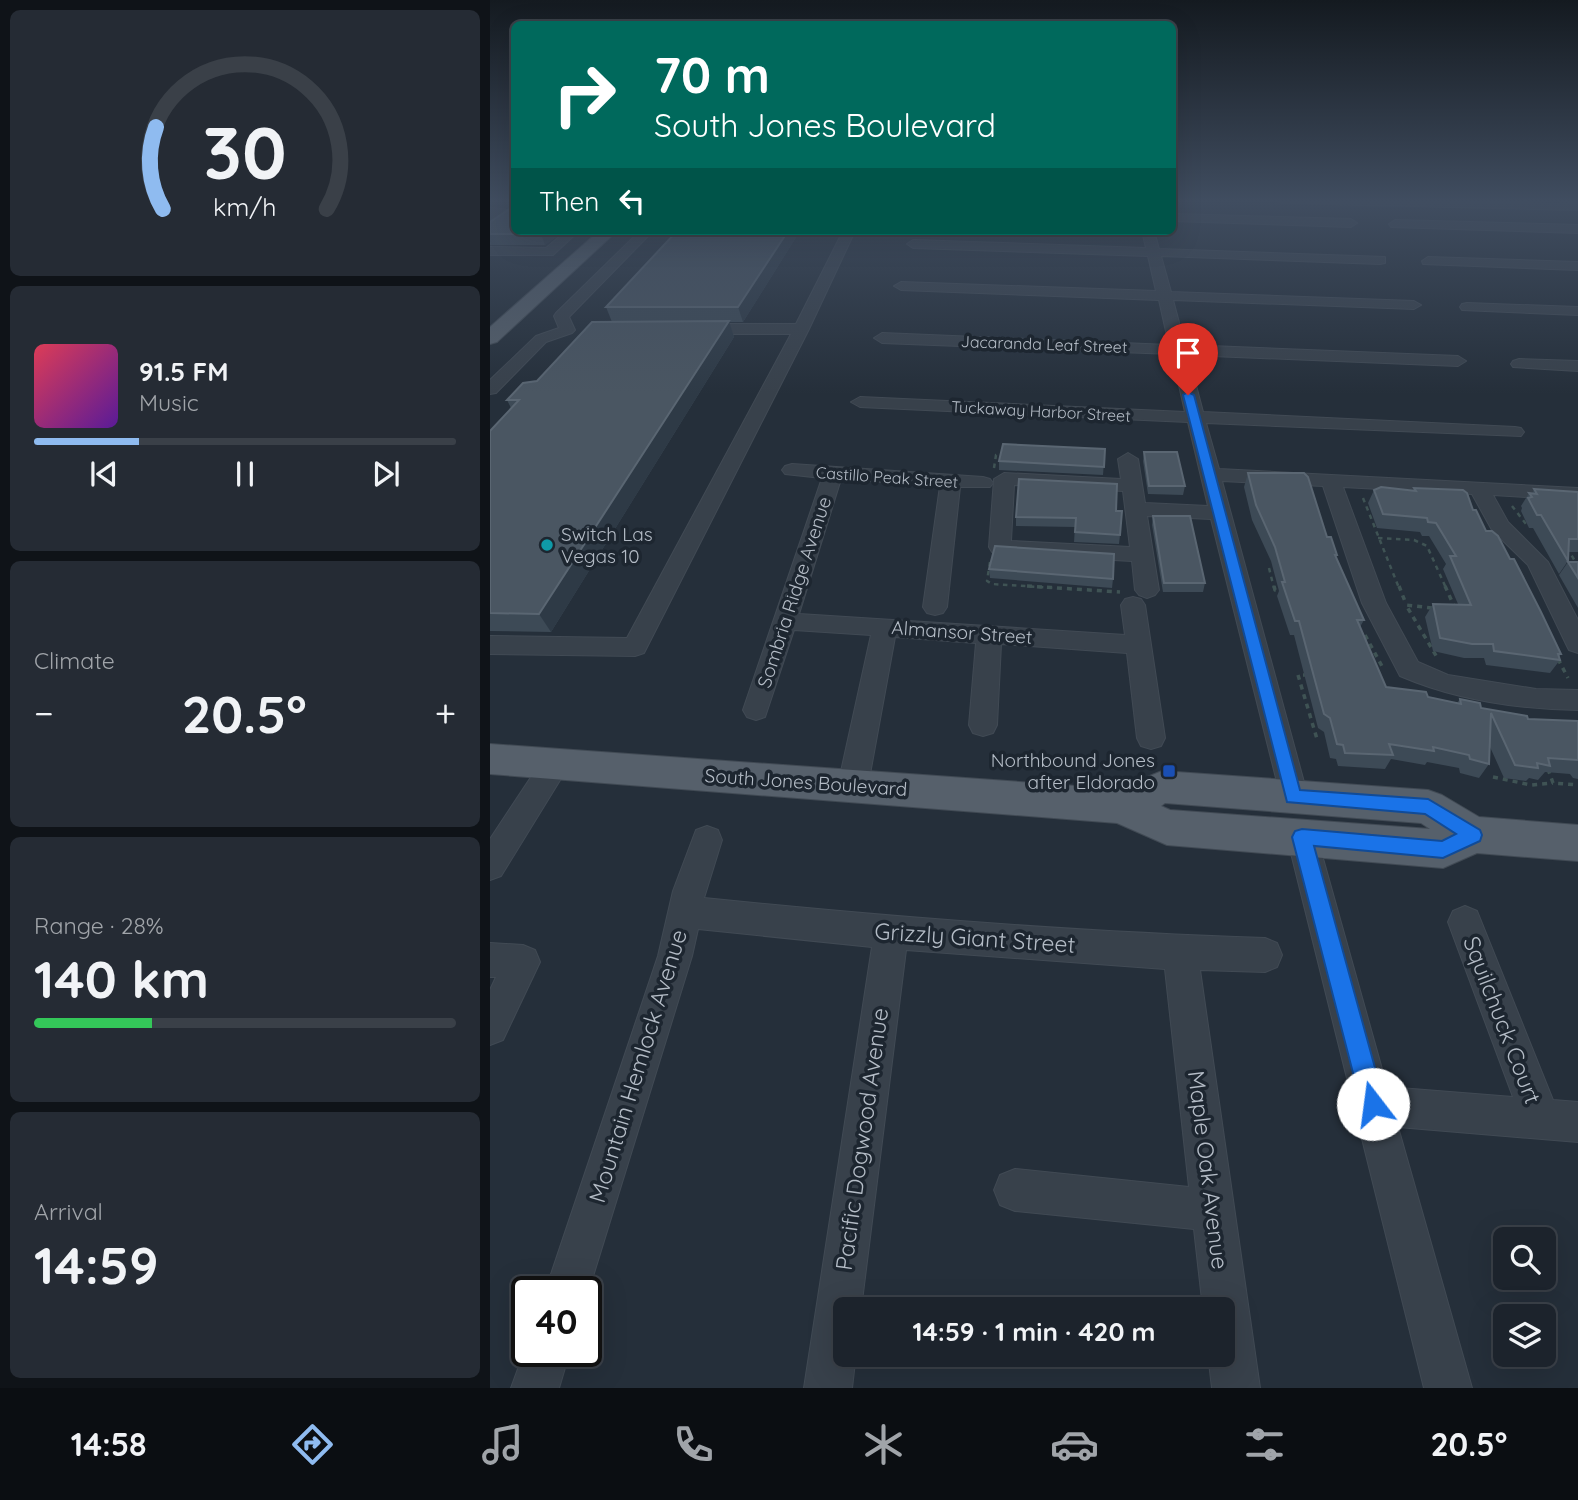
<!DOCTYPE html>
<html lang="en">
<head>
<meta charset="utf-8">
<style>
  :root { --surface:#1c232c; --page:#252b34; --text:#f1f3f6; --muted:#a0a4a9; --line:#3a4048; --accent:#8fbbf0 }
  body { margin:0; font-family:Quicksand,sans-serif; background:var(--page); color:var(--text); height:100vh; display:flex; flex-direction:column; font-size:26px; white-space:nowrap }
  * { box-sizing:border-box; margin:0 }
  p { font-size:23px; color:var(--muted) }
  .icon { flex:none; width:38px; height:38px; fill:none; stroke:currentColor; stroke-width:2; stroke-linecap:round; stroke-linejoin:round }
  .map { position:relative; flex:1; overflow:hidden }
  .panel { display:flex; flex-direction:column; gap:10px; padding:10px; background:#0f1318; width:490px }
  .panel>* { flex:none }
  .top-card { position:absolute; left:21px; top:21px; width:665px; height:214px; border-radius:10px; box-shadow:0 7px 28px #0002,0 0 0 2px var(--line); background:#00695c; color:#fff; overflow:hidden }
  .buttons { position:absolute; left:1003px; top:1227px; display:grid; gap:14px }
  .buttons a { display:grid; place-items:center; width:63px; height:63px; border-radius:10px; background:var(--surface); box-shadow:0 7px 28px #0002,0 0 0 2px var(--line); font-size:35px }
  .speed { position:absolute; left:21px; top:1276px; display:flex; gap:14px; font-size:35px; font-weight:700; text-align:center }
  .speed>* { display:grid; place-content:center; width:91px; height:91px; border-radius:50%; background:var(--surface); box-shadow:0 7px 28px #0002,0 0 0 2px var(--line); line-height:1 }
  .speed .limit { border:4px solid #111; border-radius:10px; background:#fff; color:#111 }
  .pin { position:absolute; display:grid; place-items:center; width:60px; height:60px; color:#fff; margin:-72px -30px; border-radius:50% 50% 50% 0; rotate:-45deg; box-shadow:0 0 7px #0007 }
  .pin .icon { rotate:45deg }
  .me { position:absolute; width:77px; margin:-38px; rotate:345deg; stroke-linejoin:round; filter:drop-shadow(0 0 5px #0008) }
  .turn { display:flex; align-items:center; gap:24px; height:147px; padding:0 28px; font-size:32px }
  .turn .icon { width:91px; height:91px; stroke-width:2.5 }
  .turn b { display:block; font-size:49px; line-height:60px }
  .then { display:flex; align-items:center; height:66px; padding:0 28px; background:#0003; gap:14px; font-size:26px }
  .big { font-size:52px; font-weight:700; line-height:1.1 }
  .panel .card { flex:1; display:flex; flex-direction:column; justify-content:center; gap:10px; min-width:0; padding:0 24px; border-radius:10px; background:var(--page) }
  .panel .dial { align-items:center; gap:0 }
  .dial svg { height:182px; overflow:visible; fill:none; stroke:var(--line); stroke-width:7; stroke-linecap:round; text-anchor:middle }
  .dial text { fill:var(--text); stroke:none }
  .song { display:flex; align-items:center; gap:21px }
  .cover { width:84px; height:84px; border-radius:10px; background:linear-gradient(135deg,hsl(350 70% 55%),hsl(270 70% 35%)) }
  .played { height:7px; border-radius:4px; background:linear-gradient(90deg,var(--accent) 25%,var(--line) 25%) }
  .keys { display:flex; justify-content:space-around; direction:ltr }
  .heat { display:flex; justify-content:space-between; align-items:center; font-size:38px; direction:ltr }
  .charge { height:10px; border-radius:5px; background:linear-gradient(90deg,#34c759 28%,var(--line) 0) }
  .trip { position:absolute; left:343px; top:1297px; width:402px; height:70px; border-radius:10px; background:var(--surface); box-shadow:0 7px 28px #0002,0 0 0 2px var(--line); font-weight:700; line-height:70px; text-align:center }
  .tab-bar { display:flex; height:112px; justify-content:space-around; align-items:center; background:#0b0e12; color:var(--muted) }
  .tab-bar .icon { width:49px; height:49px }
  .tab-bar .active { color:var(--accent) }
  .tab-bar b { font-size:32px; color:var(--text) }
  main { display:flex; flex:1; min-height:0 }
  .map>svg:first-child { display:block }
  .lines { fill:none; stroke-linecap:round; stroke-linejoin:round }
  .minor-casing { stroke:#414a54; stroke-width:2 }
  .major-casing { stroke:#414a54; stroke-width:2 }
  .path-far1 { stroke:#3f5354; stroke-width:2.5; stroke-dasharray:4.5 4.5; stroke-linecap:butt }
  .path { stroke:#3f5354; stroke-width:3.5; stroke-dasharray:5 5; stroke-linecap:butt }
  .minor { fill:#38414b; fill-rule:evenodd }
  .major { fill:#56606b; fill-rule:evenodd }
  .wall { fill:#3d4a56 }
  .shaded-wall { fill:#2e3a46 }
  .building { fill:#4a5662; stroke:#5a6672; stroke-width:2 }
  .route { fill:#1a73e8; stroke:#114b97; stroke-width:2 }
  .culture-dot { fill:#0f9aa8; stroke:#1d2630; stroke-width:2.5 }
  .transit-dot { fill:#1a4fb4; stroke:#1d2630; stroke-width:2.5 }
  .labels { text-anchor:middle; stroke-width:7; stroke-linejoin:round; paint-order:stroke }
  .far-street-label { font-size:16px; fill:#b4bcc6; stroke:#1d2630 }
  .poi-label { font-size:19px; fill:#b4bcc6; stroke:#1d2630; text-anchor:start }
  .street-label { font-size:19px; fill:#b4bcc6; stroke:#1d2630 }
  .near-street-label { font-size:23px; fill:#b4bcc6; stroke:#1d2630 }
</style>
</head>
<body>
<main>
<section class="panel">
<div class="card dial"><svg viewBox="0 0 100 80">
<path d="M14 69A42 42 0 1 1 86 69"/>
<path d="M14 69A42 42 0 0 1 11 33" stroke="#8fbbf0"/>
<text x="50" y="56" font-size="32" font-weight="700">30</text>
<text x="50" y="72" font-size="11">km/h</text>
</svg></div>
<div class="card">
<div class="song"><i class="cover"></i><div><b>91.5 FM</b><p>Music</p></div></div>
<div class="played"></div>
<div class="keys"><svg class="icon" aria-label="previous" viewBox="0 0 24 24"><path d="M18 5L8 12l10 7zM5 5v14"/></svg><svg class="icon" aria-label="pause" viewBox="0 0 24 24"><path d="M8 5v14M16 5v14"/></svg><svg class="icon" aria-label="next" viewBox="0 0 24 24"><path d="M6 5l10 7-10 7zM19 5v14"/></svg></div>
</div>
<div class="card"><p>Climate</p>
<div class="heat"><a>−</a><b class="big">20.5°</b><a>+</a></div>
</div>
<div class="card"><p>Range · 28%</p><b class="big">140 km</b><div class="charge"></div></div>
<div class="card"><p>Arrival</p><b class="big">14:59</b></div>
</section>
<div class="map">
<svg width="1088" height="1388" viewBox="0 0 1088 1388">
  <rect width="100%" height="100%" fill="#252f3a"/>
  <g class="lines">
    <defs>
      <g id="minor">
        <polygon points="786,200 1088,204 1088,210 792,203"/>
        <polygon points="0,208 14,209 20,212 0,224"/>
        <polygon points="682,214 861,219 867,223 861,227 682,221"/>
        <polygon points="905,220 1088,225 1088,233 901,227 899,224"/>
        <polygon points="76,231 89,231 63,255 0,255 0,247 56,248"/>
        <polygon points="150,231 163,231 79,317 85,330 82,333 56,342 6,393 0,394 0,380 46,336 69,328 64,316 66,313"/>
        <polygon points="353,231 365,231 319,329 154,653 145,656 0,654 0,636 137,638 301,334 205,334 197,329 205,324 306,324"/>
        <path d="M652,231H664L669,249L895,257V263L890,264L671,256L681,292L924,301L931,305L924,309L683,300L695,345L968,356L976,361L968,366L698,355L713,412L1025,427L1031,428L1034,432L1031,436L716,423L729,469L1088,488V500L1003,495L1018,522L1058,562L1088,620V653L1079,650L1076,644L1038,565L1002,530L982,494L853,487L896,603L928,662L958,675L1046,689L1088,690V710C1027,709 966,700 910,676L872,603L833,486L732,481L818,797L813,806L803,809L793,806L721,519L657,516L669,590L665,595L657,598L649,595L645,590L642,561L510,554L502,552L499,547L504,479L514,473L631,479L628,459L638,453L648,459L655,503L718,506L698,422L370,407L361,402L370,397L695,412L682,354L392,343L384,338L392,333L679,345L669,300L411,290L404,286L411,282L666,291L658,256L423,248L417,244L423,240L656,248ZM524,485L633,491L640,547L521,541Z"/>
        <polygon points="938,257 1088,262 1088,270 933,264 932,261"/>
        <polygon points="977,303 1088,307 1088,315 972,310 970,307 972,304"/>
        <polygon points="1029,359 1088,361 1088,371 1023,367 1021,364 1023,361"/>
        <polygon points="302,464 493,477 500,479 503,483 500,487 470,487 457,607 453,613 445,615 437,613 433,607 450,486 351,479 309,614 635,635 631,605 635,599 643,597 651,599 655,605 675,738 671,746 661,749 651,746 647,738 637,653 511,644 507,725 503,733 493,736 483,733 479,725 486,643 405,637 378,785 373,794 363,797 353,794 348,785 381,635 304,630 275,717 266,720 257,717 253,710 332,478 295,474 292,470 295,466"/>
        <polygon points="65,752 75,756 79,764 75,772 11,876 0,880 0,839 55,756"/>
        <polygon points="812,824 823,827 827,837 897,1087 1023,1097 958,922 963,911 975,906 987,911 1063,1100 1088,1102 1088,1142 908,1127 982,1388 934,1388 797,837 801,827"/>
        <path d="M217,826L228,830L232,840L214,898C401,917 587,932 775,938L787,943L792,955L787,967L775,972L710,970L770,1388H722L718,1354H733V1309H713L704,1229L525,1211L510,1205L504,1190L510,1175L525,1169L699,1187L675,969L416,950L371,1309H355V1354H366L362,1388H314L382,947L208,929L202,956L96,1299V1292H55L168,956L183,891L206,830Z"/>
        <polygon points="0,943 33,945 45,950 50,962 13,1040 0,1045 0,990 6,977 0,977"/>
        <polygon points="37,1344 37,1351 80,1351 69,1388 21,1388"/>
      </g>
      <g id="major">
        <polygon points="109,231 127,231 7,342 0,344 0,327"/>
        <path d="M0,744L628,789L672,771L938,790L952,795L989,817L1088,825V861L987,853L953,868L677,845L627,823L0,774ZM675,803L931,823L940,829L680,810L671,806Z"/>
      </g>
    </defs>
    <!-- minor casing -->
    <use href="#minor" class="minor-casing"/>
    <!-- major casing -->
    <use href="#major" class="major-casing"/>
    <!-- path-far1 -->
    <g class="path-far1">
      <polyline points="504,468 506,455 515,452"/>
      <polyline points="873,498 909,588"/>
      <polyline points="1022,506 1036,524"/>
      <polyline points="888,538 924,540 937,546 956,588"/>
      <polyline points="1077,548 1088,566"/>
      <polyline points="500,562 497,581 502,584 565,588"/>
      <polyline points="779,568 784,588"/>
    </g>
    <!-- path -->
    <g class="path">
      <polyline points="537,586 630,592"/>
      <polyline points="784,586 785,590 793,592"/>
      <polyline points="909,586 916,604"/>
      <polyline points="955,586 965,608"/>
      <polyline points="942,608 916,605 948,659"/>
      <polyline points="875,635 893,668"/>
      <polyline points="1068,659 1078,678"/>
      <polyline points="818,675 808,675 827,739"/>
      <polyline points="1058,769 1063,783 1088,785"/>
      <polyline points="1003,777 1041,785 1063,783"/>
    </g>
    <!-- minor -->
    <use href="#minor" class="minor"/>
    <!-- major -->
    <use href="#major" class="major"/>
  </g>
  <!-- wall -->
  <g class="wall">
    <polygon points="1038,200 1088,200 1088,203 1039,201"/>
    <polygon points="0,222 24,231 74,231 55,245 0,245"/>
    <polygon points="310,231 253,322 239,322 244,337 61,632 0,631 0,431 21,408 17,400 47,381 122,322 116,307"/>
    <polygon points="615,449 613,475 509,470 509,461"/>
    <polygon points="654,452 695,486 693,495 658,494 653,461"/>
    <polygon points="758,473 837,537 847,555 846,557 874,620 870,627 896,687 967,703 970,699 991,708 1038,719 1088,721 1088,779 1083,778 1080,774 1055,772 1048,780 1039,778 1036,781 1014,778 1000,747 999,764 989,778 970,773 969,768 937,762 935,765 901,759 895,769 848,766 846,759 840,758 834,732 828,728 804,635 800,635 787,596 789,591 781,561 762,520 754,487"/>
    <polygon points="924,488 983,510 1071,654 1069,657 1070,660 1060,673 996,665 994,658 974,658 943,651 935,617 943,604 968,604 953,569 956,564 939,536 932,536 930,532 887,528 878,503 884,490 922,491"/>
    <polygon points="1044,489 1088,492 1088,552 1078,552 1078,561 1069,574 1043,528 1039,528 1031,511 1032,508 1031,506 1039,493 1042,494"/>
    <polygon points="626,511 630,535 629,544 584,542 585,527 526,526 526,517"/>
    <polygon points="663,516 715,583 713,592 673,592 662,525"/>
    <polygon points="1078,562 1088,562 1088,608 1069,575"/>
    <polygon points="499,569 623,579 622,588 500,578"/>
  </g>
  <!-- shaded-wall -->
  <g class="shaded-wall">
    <polygon points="55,231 74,231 55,245 51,234"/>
    <polygon points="298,231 310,231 253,322 248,307"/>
    <polygon points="239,321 244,337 61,632 49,614"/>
  </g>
  <!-- building -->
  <g class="building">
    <polygon points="24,206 24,231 55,231 51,234 0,234 0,222"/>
    <polygon points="187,231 298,231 248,307 116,307"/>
    <polygon points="239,321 49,614 0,613 0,431 29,400 17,400 33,383 47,381 102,322"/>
    <polygon points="513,444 615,449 614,467 509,461"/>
    <polygon points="654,452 687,452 695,486 659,486"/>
    <polygon points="758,473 814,473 818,477 837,537 841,537 847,555 845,555 874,620 867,620 896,687 936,692 938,697 971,704 970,699 990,703 991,708 1037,716 1038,719 1088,721 1088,760 1058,758 1060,766 1047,763 1048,768 1025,765 1001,713 999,764 980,759 979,755 943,747 944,751 899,744 903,755 855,753 853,745 847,744 840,718 834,714 809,621 805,621 792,582 795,582 785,547 766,505"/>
    <polygon points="529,479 627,484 626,511 632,511 630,535 585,532 586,518 526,517"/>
    <polygon points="891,487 926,491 924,488 973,490 977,493 983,510 986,510 996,531 1002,531 1008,536 1020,559 1024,559 1051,612 1071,654 1068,654 1070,660 1004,651 1003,644 982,644 950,638 943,604 981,605 960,556 966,556 946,523 938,522 937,518 893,514 884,490"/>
    <polygon points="1044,489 1088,492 1088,539 1079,539 1078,561 1051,515 1047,515 1038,498 1042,497 1039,493 1047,494"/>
    <polygon points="663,516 700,516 715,583 674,583"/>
    <polygon points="505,546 624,554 623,579 499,569"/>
    <polygon points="1078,562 1088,562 1088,578"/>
  </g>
  <!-- sky -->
  <linearGradient id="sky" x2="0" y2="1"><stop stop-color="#141a20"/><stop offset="0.51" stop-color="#404d60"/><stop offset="1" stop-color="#404d60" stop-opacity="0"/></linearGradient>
  <rect width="1088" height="394" fill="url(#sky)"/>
  <!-- route -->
  <polygon class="route" points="698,392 704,395 810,790 938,799 990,830 992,835 990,841 953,858 824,846 895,1104 892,1113 883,1116 875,1113 871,1104 802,837 805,831 812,829 952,841 966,834 935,814 797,802 693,395"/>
  <!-- markers -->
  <circle class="culture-dot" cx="57" cy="545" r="7"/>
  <rect class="transit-dot" x="672" y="764" width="14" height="14" rx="3.5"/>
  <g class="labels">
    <!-- far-street labels -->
    <g class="far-street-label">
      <text transform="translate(554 344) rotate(2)" y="6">Jacaranda Leaf Street</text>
      <text transform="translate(551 411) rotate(3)" y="6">Tuckaway Harbor Street</text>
      <text transform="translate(397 477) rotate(4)" y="6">Castillo Peak Street</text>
    </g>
    <!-- poi labels -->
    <g class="poi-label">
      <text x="71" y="541">Switch Las<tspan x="71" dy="22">Vegas 10</tspan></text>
      <text x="665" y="767" text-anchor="end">Northbound Jones<tspan x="665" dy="22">after Eldorado</tspan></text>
    </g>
    <!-- street labels -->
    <g class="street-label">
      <text transform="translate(304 592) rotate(-72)" y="7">Sombria Ridge Avenue</text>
      <text transform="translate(472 632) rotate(4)" y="7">Almansor Street</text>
      <text transform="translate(316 782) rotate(4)" y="7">South Jones Boulevard</text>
    </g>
    <!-- near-street labels -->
    <g class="near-street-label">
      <text transform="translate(485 938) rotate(4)" y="8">Grizzly Giant Street</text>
      <text transform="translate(1012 1020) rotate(69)" y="8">Squilchuck Court</text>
      <text transform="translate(148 1066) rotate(-73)" y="8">Mountain Hemlock Avenue</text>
      <text transform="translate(372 1139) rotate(-82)" y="8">Pacific Dogwood Avenue</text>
      <text transform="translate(718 1170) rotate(83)" y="8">Maple Oak Avenue</text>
    </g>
  </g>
</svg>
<div class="buttons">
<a><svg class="icon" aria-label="search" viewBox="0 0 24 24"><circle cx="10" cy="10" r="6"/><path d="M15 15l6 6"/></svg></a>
<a><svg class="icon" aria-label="layers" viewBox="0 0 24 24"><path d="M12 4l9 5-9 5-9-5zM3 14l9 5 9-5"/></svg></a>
</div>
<div class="speed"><div class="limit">40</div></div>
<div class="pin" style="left:698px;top:395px;background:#d93025"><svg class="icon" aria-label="arrive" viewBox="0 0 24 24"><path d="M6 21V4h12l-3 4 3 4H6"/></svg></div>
<svg class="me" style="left:883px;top:1104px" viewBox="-20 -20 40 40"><circle r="19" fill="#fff"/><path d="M0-13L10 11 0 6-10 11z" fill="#1a73e8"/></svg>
<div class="trip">14:59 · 1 min · 420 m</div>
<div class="top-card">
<div class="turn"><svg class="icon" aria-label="right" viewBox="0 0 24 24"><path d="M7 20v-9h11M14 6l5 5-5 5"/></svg><div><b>70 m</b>South Jones Boulevard</div></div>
<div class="then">Then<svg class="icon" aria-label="left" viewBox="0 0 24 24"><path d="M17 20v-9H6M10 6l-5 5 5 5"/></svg></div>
</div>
</div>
</main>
<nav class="tab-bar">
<b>14:58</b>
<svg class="icon active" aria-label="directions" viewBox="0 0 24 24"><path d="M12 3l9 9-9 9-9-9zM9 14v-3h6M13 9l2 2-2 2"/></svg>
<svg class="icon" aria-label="music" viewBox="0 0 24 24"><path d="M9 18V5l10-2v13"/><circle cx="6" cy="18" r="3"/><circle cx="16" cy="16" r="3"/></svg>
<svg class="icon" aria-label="phone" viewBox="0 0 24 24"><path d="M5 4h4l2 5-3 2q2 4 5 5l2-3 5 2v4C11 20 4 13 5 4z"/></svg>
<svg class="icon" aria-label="climate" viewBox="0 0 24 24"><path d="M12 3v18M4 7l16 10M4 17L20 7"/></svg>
<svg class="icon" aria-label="car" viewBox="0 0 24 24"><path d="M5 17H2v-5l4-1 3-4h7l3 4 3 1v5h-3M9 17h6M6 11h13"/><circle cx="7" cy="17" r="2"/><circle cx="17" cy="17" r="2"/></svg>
<svg class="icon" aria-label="filters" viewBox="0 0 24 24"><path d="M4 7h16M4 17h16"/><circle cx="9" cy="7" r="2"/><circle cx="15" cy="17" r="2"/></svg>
<b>20.5°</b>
</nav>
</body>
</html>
